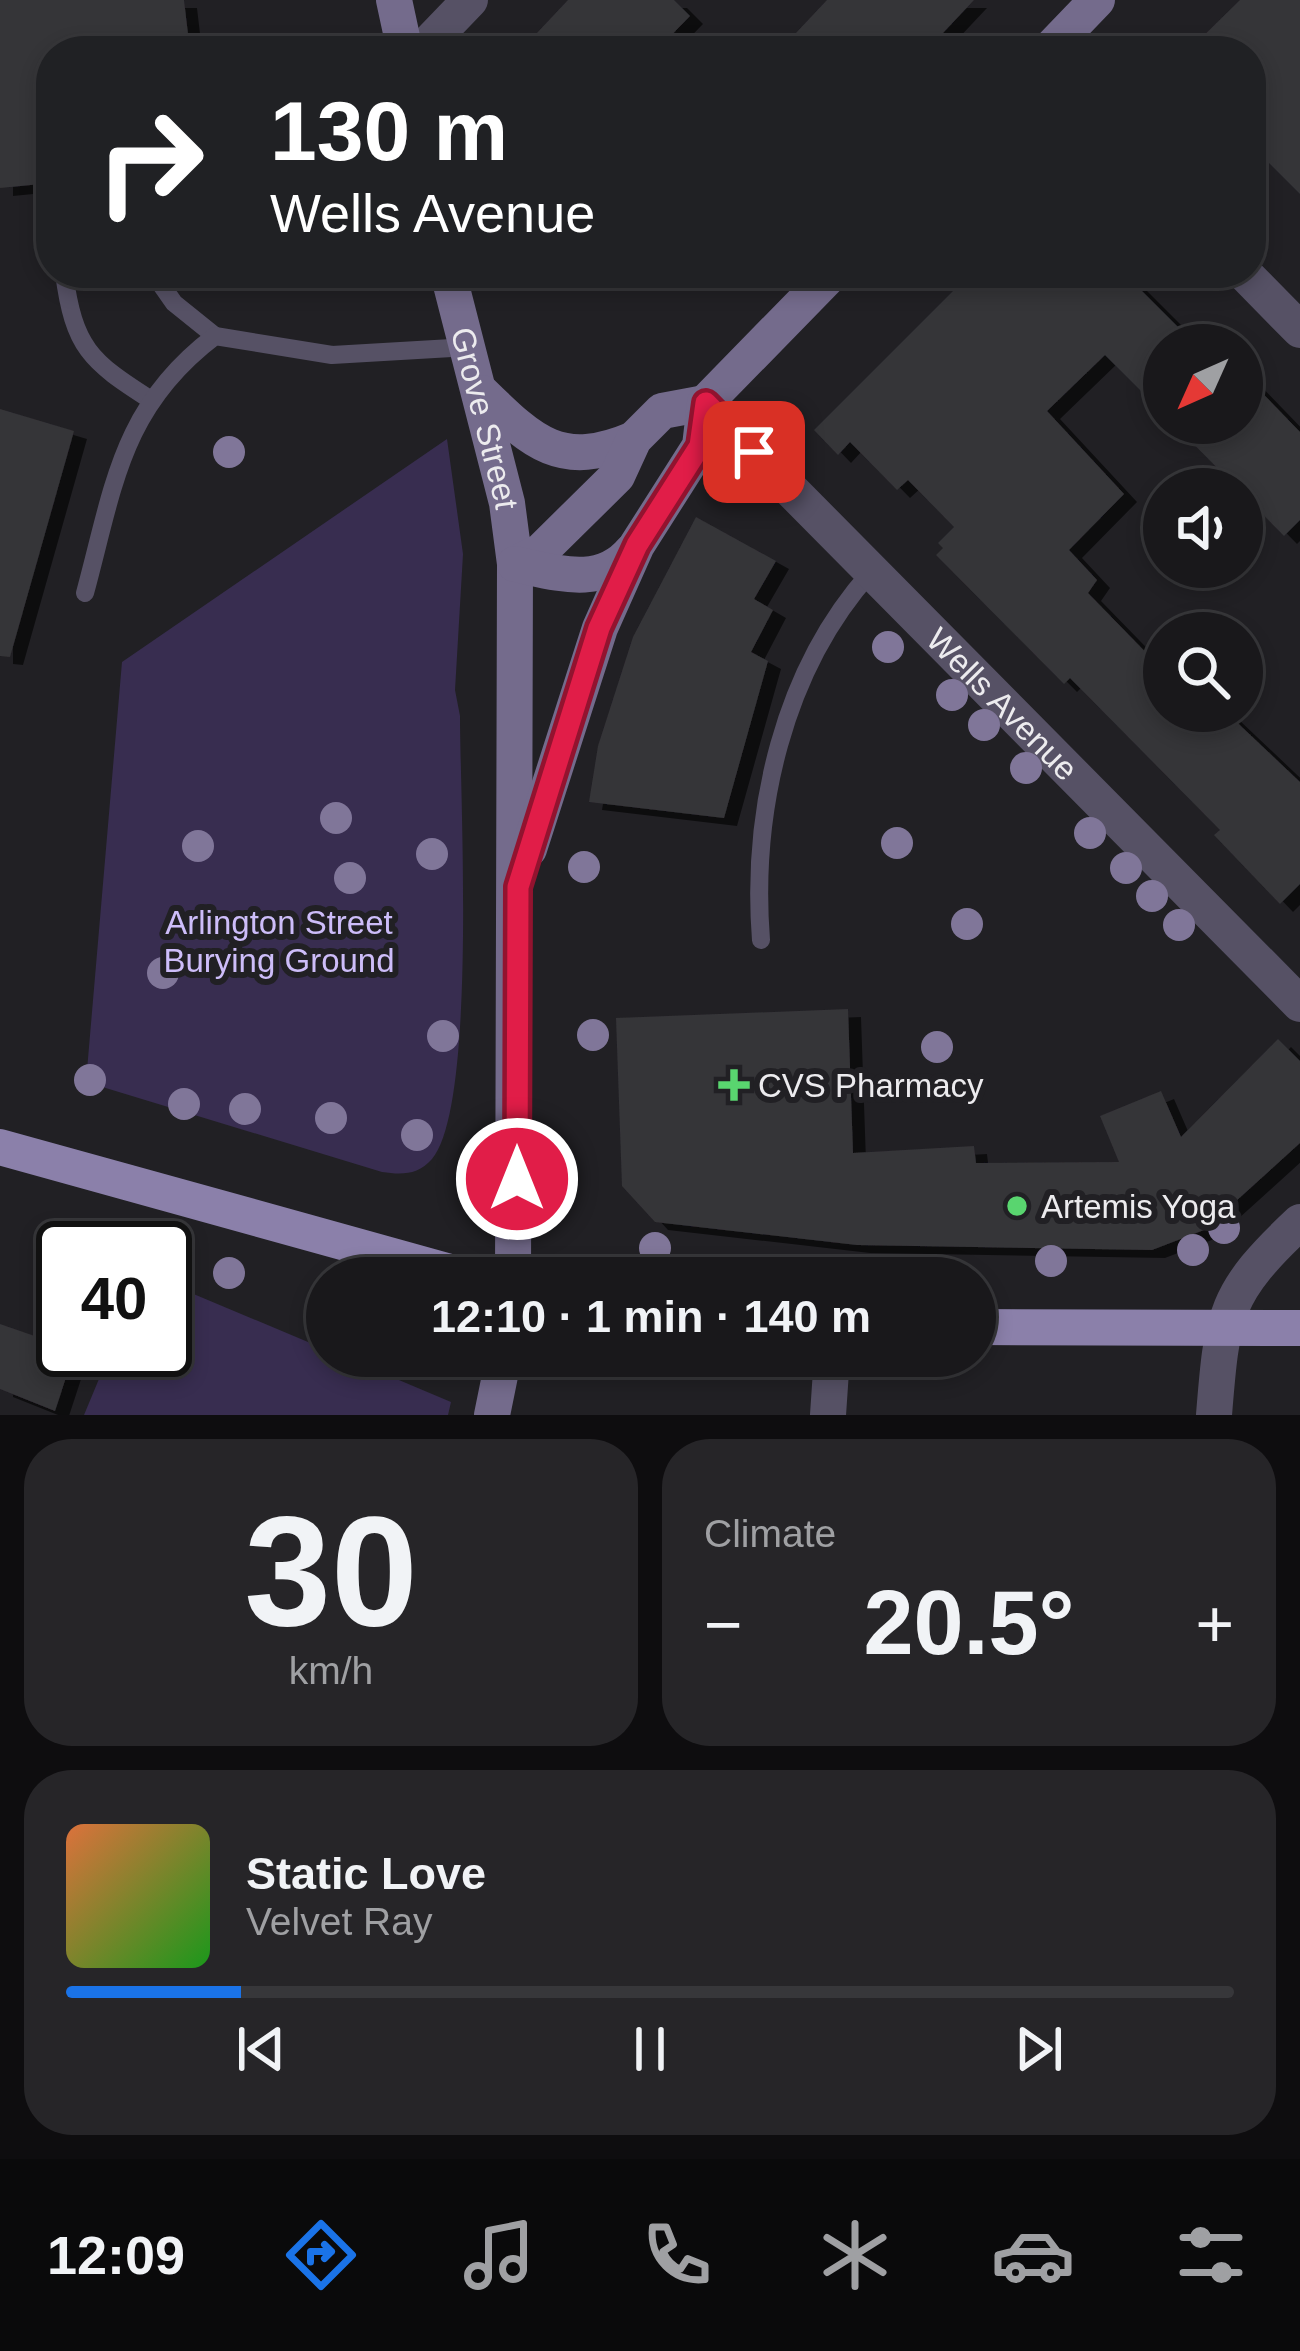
<!DOCTYPE html>
<html lang="en">
<head>
<meta charset="utf-8">
<style>
  :root { --surface:#19181b; --page:#262528; --text:#f1f3f6; --muted:#9fa0a3; --line:#37373a; --accent:#1a73e8 }
  body { margin:0; font-family:Helvetica,sans-serif; background:var(--page); color:var(--text); height:100vh; display:flex; flex-direction:column; font-size:45px; white-space:nowrap }
  * { box-sizing:border-box; margin:0 }
  p { font-size:39px; color:var(--muted) }
  .icon { flex:none; width:66px; height:66px; fill:none; stroke:currentColor; stroke-width:2; stroke-linecap:round; stroke-linejoin:round }
  .map { position:relative; height:1415px; overflow:hidden }
  .drawer { display:flex; flex-direction:column; gap:24px; padding:24px; background:#0e0d0f; flex:1 }
  .drawer>* { flex:none }
  .banner { position:absolute; left:36px; top:36px; width:1230px; height:252px; border-radius:48px; box-shadow:0 6px 18px #0003,0 0 0 3px var(--line); background:#202124; color:#fff; overflow:hidden }
  .needle { width:78px; rotate:225deg }
  .buttons { position:absolute; left:1143px; top:324px; display:grid; gap:24px }
  .buttons a { display:grid; place-items:center; width:120px; height:120px; border-radius:50%; background:var(--surface); box-shadow:0 6px 18px #0003,0 0 0 3px var(--line); font-size:60px }
  .speed { position:absolute; left:36px; top:1221px; display:flex; gap:24px; font-size:60px; font-weight:700; text-align:center }
  .speed>* { display:grid; place-content:center; width:156px; height:156px; border-radius:50%; background:var(--surface); box-shadow:0 6px 18px #0003,0 0 0 3px var(--line); line-height:1 }
  .speed .limit { border:6px solid #111; border-radius:18px; background:#fff; color:#111 }
  .pin { position:absolute; display:grid; place-items:center; width:102px; height:102px; color:#fff; margin:-51px; border-radius:24px; box-shadow:0 6px 18px #0006 }
  .me { position:absolute; width:132px; margin:-66px; rotate:0deg; stroke-linejoin:round; filter:drop-shadow(0 0 9px #0008) }
  .turn { display:flex; align-items:center; gap:42px; height:252px; padding:0 36px; font-size:54px }
  .turn .icon { width:156px; height:156px; stroke-width:2.5 }
  .turn b { display:block; font-size:84px; line-height:102px }
  .big { font-size:90px; font-weight:700; line-height:1.1 }
  .drawer .widget { flex:1; display:flex; flex-direction:column; justify-content:center; gap:18px; min-width:0; padding:0 42px; border-radius:48px; background:var(--page) }
  .drawer .dial { align-items:center; gap:0 }
  .dial b { font-size:156px; line-height:1 }
  .song { display:flex; align-items:center; gap:36px }
  .cover { width:144px; height:144px; border-radius:18px; background:linear-gradient(135deg,hsl(20 70% 55%),hsl(120 70% 35%)) }
  .played { height:12px; border-radius:6px; background:linear-gradient(90deg,var(--accent) 15%,var(--line) 15%) }
  .keys { display:flex; justify-content:space-around; direction:ltr }
  .heat { display:flex; justify-content:space-between; align-items:center; font-size:66px; direction:ltr }
  .drawer .tiles { flex:1; display:grid; gap:24px; grid-template-columns:1fr 1fr }
  .widget:last-child { grid-column:span 2 }
  .trip { position:absolute; left:306px; top:1257px; width:690px; height:120px; border-radius:60px; background:var(--surface); box-shadow:0 6px 18px #0003,0 0 0 3px var(--line); font-weight:700; line-height:120px; text-align:center }
  .tab-bar { display:flex; height:192px; justify-content:space-around; align-items:center; background:#0a0a0b; color:var(--muted) }
  .tab-bar .icon { width:84px; height:84px }
  .tab-bar .selected { color:var(--accent) }
  .tab-bar b { font-size:54px; color:var(--text) }
  .map>svg:first-child { display:block }
  .green { fill:#382d50 }
  .building { fill:#353438; filter:url(#shadow) }
  .lines { fill:none; stroke-linecap:round; stroke-linejoin:round }
  .lane { stroke:#565165; stroke-width:18 }
  .street { stroke:#565165; stroke-width:36 }
  .secondary { stroke:#746b8c; stroke-width:36 }
  .primary { stroke:#8b80aa; stroke-width:36 }
  .tree { fill:#807699 }
  .route-casing { stroke:#92132f; stroke-width:30 }
  .route { stroke:#e11d48; stroke-width:21 }
  .poi-dot { fill:#59d56f; stroke:#212024; stroke-width:4.5 }
  .labels { text-anchor:middle; stroke-width:12; stroke-linejoin:round; paint-order:stroke }
  .street-label { font-size:33px; fill:#ecebee; stroke:#212024 }
  .park-label { font-size:33px; fill:#cdbdf9; stroke:#212024 }
  .poi-label { font-size:33px; fill:#ecebee; stroke:#212024; text-anchor:start }
</style>
</head>
<body>
<div class="map">
<svg width="1300" height="1415" viewBox="0 0 1300 1415">
  <defs>
    <filter id="shadow"><feDropShadow dx="13" dy="8" stdDeviation="0" flood-color="#0009"/></filter>
  </defs>
  <rect width="100%" height="100%" fill="#212024"/>
  <!-- green -->
  <g class="green">
    <path d="M447,439L463,554L455,690L460,716C460,798 477,1105 432,1159C418,1175 402,1175 382,1172L86,1082L122,662Z"/>
    <polygon points="165,1282 327,1350 327,1356 342,1356 451,1402 448,1415 84,1415 111,1350 165,1350"/>
  </g>
  <!-- building -->
  <g class="building">
    <polygon points="0,0 184,0 190,51 51,51 51,183 0,188"/>
    <polygon points="568,0 674,0 690,16 656,51 520,51"/>
    <polygon points="827,0 974,0 926,51 779,51"/>
    <polygon points="1240,0 1300,0 1300,194 1251,145 1251,51 1188,51"/>
    <polygon points="971,273 1124,273 1196,345 1164,345 1164,414 1105,355 1047,411 1124,494 1069,550 1097,580 1088,593 1164,671 1164,711 1225,711 1300,782 1300,884 1280,904 1214,835 1220,830 1070,678 1064,684 936,555 943,548 938,543 954,527 908,480 897,490 850,442 838,455 814,430"/>
    <polygon points="1242,372 1300,432 1300,520 1284,536 1173,423 1242,423"/>
    <polygon points="0,409 74,431 10,657 0,656"/>
    <polygon points="696,517 776,561 754,599 773,610 751,652 768,661 724,818 589,802 598,746 633,637"/>
    <polygon points="848,1009 853,1153 974,1146 976,1163 1119,1162 1100,1116 1161,1091 1181,1137 1278,1039 1300,1061 1300,1143 1204,1230 1152,1250 857,1245 655,1222 622,1186 616,1018"/>
    <polygon points="0,1324 75,1350 55,1411 0,1389"/>
  </g>
  <g class="lines">
    <!-- lane -->
    <g class="lane">
      <path d="M64,273C74,348 90,361 151,400"/>
      <polyline points="153,273 174,303 215,336"/>
      <path d="M85,593C114,486 121,407 215,336L332,355L469,347"/>
      <path d="M761,940C751,811 783,670 871,572"/>
    </g>
    <!-- street -->
    <g class="street">
      <polyline points="421,51 470,0"/>
      <polyline points="1244,273 1300,330"/>
      <path id="s1" d="M705,403L1300,1004"/>
      <polyline points="828,1415 832,1356"/>
      <path d="M1214,1415C1222,1314 1224,1293 1300,1222"/>
    </g>
    <!-- secondary -->
    <g class="secondary">
      <polyline points="394,0 405,51"/>
      <polyline points="1048,51 1097,0"/>
      <path id="s2" d="M448,273L507,503L515,564L513,1278"/>
      <path d="M482,393C533,443 561,470 634,439"/>
      <polyline points="515,564 541,551 617,476 634,439 662,411 705,403"/>
      <path d="M515,564C558,573 601,588 632,551"/>
      <polyline points="529,849 600,628 637,545 700,446 705,403 832,273"/>
      <polyline points="492,1415 504,1356"/>
    </g>
    <!-- primary -->
    <g class="primary">
      <polyline points="0,1147 472,1278"/>
      <polyline points="975,1327 1300,1328"/>
    </g>
  </g>
  <!-- trees -->
  <g class="tree">
    <circle cx="229" cy="452" r="16"/>
    <circle cx="888" cy="647" r="16"/>
    <circle cx="952" cy="695" r="16"/>
    <circle cx="984" cy="725" r="16"/>
    <circle cx="1026" cy="768" r="16"/>
    <circle cx="336" cy="818" r="16"/>
    <circle cx="1090" cy="833" r="16"/>
    <circle cx="897" cy="843" r="16"/>
    <circle cx="198" cy="846" r="16"/>
    <circle cx="432" cy="854" r="16"/>
    <circle cx="584" cy="867" r="16"/>
    <circle cx="1126" cy="868" r="16"/>
    <circle cx="350" cy="878" r="16"/>
    <circle cx="1152" cy="896" r="16"/>
    <circle cx="967" cy="924" r="16"/>
    <circle cx="1179" cy="925" r="16"/>
    <circle cx="163" cy="973" r="16"/>
    <circle cx="593" cy="1035" r="16"/>
    <circle cx="443" cy="1036" r="16"/>
    <circle cx="937" cy="1047" r="16"/>
    <circle cx="90" cy="1080" r="16"/>
    <circle cx="184" cy="1104" r="16"/>
    <circle cx="245" cy="1109" r="16"/>
    <circle cx="331" cy="1118" r="16"/>
    <circle cx="417" cy="1135" r="16"/>
    <circle cx="1224" cy="1228" r="16"/>
    <circle cx="655" cy="1248" r="16"/>
    <circle cx="1193" cy="1250" r="16"/>
    <circle cx="1051" cy="1261" r="16"/>
    <circle cx="229" cy="1273" r="16"/>
  </g>
  <g class="lines">
    <defs>
      <polyline id="route" points="517,1179 518,887 599,628 637,545 700,446 706,403 754,452"/>
    </defs>
    <!-- route casing -->
    <use href="#route" class="route-casing"/>
    <!-- route -->
    <use href="#route" class="route"/>
  </g>
  <!-- markers -->
  <g class="poi-dot">
    <path d="M728 1067h12v12h12v12h-12v12h-12v-12h-12v-12h12z"/>
    <circle cx="1017" cy="1206" r="12"/>
  </g>
  <g class="labels">
    <!-- street labels -->
    <g class="street-label">
      <text dy="12" stroke="none"><textPath href="#s2" startOffset="150">Grove Street</textPath></text>
      <text dy="12" stroke="none"><textPath href="#s1" startOffset="423">Wells Avenue</textPath></text>
    </g>
    <!-- park labels -->
    <g class="park-label">
      <text x="279" y="934">Arlington Street<tspan x="279" dy="38">Burying Ground</tspan></text>
    </g>
    <!-- poi labels -->
    <g class="poi-label">
      <text x="758" y="1097">CVS Pharmacy</text>
      <text x="1041" y="1218">Artemis Yoga</text>
    </g>
  </g>
</svg>
<div class="buttons">
<a><svg class="needle" viewBox="-14 -14 28 28"><path d="M0-13l5 13h-10z" fill="#e53935"/><path d="M0 13l5-13h-10z" fill="#9fa0a3"/></svg></a>
<a><svg class="icon" aria-label="sound" viewBox="0 0 24 24"><path d="M4 9h4l5-4v14l-5-4H4zM17 9q2 3 0 6"/></svg></a>
<a><svg class="icon" aria-label="search" viewBox="0 0 24 24"><circle cx="10" cy="10" r="6"/><path d="M15 15l6 6"/></svg></a>
</div>
<div class="speed"><div class="limit">40</div></div>
<div class="pin" style="left:754px;top:452px;background:#d93025"><svg class="icon" aria-label="arrive" viewBox="0 0 24 24"><path d="M6 21V4h12l-3 4 3 4H6"/></svg></div>
<svg class="me" style="left:517px;top:1179px" viewBox="-20 -20 40 40"><circle r="17" fill="#e11d48" stroke="#fff" stroke-width="3"/><path d="M0-11L8 9 0 5-8 9z" fill="#fff"/></svg>
<div class="trip">12:10 · 1 min · 140 m</div>
<div class="banner">
<div class="turn"><svg class="icon" aria-label="right" viewBox="0 0 24 24"><path d="M7 20v-9h11M14 6l5 5-5 5"/></svg><div><b>130 m</b>Wells Avenue</div></div>
</div>
</div>
<section class="drawer">
<div class="tiles">
<div class="widget dial"><b>30</b><p>km/h</p></div>
<div class="widget"><p>Climate</p>
<div class="heat"><a>−</a><b class="big">20.5°</b><a>+</a></div>
</div>
<div class="widget">
<div class="song"><i class="cover"></i><div><b>Static Love</b><p>Velvet Ray</p></div></div>
<div class="played"></div>
<div class="keys"><svg class="icon" aria-label="previous" viewBox="0 0 24 24"><path d="M18 5L8 12l10 7zM5 5v14"/></svg><svg class="icon" aria-label="pause" viewBox="0 0 24 24"><path d="M8 5v14M16 5v14"/></svg><svg class="icon" aria-label="next" viewBox="0 0 24 24"><path d="M6 5l10 7-10 7zM19 5v14"/></svg></div>
</div>
</div>
</section>
<nav class="tab-bar">
<b>12:09</b>
<svg class="icon selected" aria-label="directions" viewBox="0 0 24 24"><path d="M12 3l9 9-9 9-9-9zM9 14v-3h6M13 9l2 2-2 2"/></svg>
<svg class="icon" aria-label="music" viewBox="0 0 24 24"><path d="M9 18V5l10-2v13"/><circle cx="6" cy="18" r="3"/><circle cx="16" cy="16" r="3"/></svg>
<svg class="icon" aria-label="phone" viewBox="0 0 24 24"><path d="M5 4h4l2 5-3 2q2 4 5 5l2-3 5 2v4C11 20 4 13 5 4z"/></svg>
<svg class="icon" aria-label="climate" viewBox="0 0 24 24"><path d="M12 3v18M4 7l16 10M4 17L20 7"/></svg>
<svg class="icon" aria-label="car" viewBox="0 0 24 24"><path d="M5 17H2v-5l4-1 3-4h7l3 4 3 1v5h-3M9 17h6M6 11h13"/><circle cx="7" cy="17" r="2"/><circle cx="17" cy="17" r="2"/></svg>
<svg class="icon" aria-label="filters" viewBox="0 0 24 24"><path d="M4 7h16M4 17h16"/><circle cx="9" cy="7" r="2"/><circle cx="15" cy="17" r="2"/></svg>
</nav>
</body>
</html>
